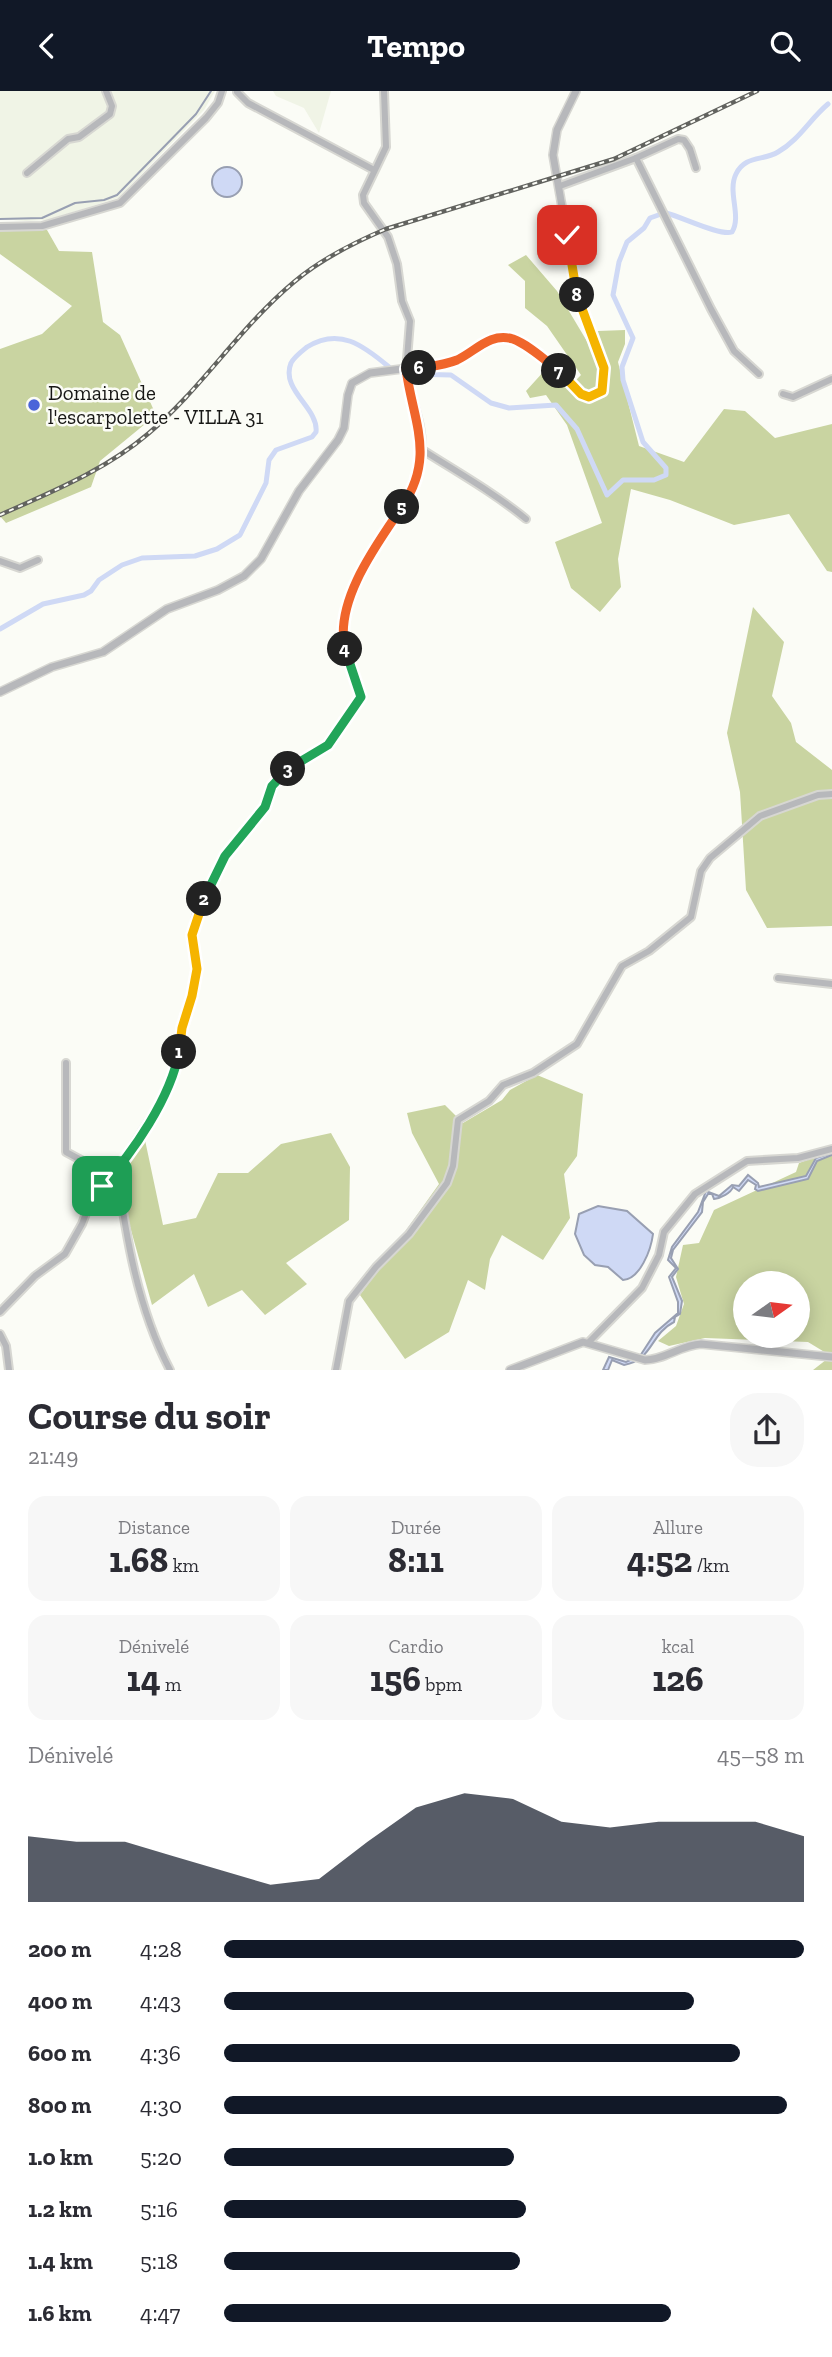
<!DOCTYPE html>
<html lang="fr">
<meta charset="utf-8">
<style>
:root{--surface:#fff;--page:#f7f7f7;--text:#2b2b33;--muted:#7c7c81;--accent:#111827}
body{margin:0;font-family:"Zilla Slab",serif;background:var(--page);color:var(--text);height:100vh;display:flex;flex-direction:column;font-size:26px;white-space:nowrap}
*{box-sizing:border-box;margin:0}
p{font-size:23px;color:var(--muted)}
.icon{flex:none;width:38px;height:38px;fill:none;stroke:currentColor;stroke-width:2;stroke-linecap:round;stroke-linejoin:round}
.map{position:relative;height:1279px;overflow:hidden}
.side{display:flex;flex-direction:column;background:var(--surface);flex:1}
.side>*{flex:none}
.needle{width:46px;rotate:76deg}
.fabs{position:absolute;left:733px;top:1180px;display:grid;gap:14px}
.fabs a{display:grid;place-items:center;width:77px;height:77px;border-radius:50%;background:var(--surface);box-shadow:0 4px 18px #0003;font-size:35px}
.pin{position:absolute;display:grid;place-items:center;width:60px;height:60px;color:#fff;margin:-30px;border-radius:14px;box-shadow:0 4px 10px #0006}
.km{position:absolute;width:35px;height:35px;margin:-18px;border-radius:50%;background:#222;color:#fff;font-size:19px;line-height:35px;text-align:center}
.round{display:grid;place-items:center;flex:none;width:74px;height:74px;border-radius:28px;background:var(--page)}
.headline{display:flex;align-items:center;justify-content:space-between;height:119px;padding:0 28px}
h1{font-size:38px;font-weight:700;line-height:52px}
.figures{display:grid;grid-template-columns:repeat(3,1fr);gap:10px;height:119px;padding:7px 28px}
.figures div{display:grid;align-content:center;border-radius:18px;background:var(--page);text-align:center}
.figures b{font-size:35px;font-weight:700}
.figures small{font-size:19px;font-weight:400}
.figures p{font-size:19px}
.chart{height:196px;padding:14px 28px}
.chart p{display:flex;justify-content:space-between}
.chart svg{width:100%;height:126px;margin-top:7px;fill:var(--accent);opacity:.7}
ul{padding:0 28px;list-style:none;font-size:23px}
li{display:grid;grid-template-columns:112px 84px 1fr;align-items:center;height:52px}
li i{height:18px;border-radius:9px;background:var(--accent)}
header{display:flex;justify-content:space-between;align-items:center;height:91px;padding:0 28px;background:var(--accent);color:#fff;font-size:32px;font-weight:700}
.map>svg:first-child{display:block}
.built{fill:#f0f4e6}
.green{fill:#c9d4a1;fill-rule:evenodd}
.water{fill:#cfd9f5;stroke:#989fb2;stroke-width:2}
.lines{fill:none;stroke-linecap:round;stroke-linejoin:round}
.stream{stroke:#989fb2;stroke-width:2}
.canal{stroke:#cfd9f5;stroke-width:5}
.minor-casing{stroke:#d7d7d2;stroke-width:10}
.tertiary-casing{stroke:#d7d7d2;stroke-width:10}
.minor{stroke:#b7b8bb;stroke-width:6}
.tertiary{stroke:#b7b8bb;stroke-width:7}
.rail-casing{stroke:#62635f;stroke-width:4.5}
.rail{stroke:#fbfcf6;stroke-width:2;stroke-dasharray:5;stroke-linecap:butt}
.split-1-casing{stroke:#fff;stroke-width:14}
.split-2-casing{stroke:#fff;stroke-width:14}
.split-3-casing{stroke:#fff;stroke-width:14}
.split-4-casing{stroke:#fff;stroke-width:14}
.split-5-casing{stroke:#fff;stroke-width:14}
.split-6-casing{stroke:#fff;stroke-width:14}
.split-7-casing{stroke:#fff;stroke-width:14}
.split-8-casing{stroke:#fff;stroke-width:14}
.split-9-casing{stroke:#fff;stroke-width:14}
.split-1{stroke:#22a559;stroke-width:9}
.split-2{stroke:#f5b400;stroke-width:9}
.split-3{stroke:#22a559;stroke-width:9}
.split-4{stroke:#22a559;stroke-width:9}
.split-5{stroke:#f0652b;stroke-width:9}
.split-6{stroke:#f0652b;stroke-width:9}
.split-7{stroke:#f0652b;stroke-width:9}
.split-8{stroke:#f5b400;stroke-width:9}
.split-9{stroke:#f5b400;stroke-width:9}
.poi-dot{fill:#4a65d9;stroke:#fbfcf6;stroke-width:2.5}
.labels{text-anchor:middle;stroke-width:5;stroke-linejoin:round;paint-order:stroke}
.poi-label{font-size:21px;fill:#171715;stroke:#fbfcf6;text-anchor:start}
</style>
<header><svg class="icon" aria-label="back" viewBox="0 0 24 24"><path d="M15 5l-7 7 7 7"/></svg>Tempo<svg class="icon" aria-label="search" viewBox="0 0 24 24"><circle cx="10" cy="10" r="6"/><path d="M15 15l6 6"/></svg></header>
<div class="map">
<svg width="832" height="1279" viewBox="0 0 832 1279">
<rect width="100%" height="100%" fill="#fbfcf6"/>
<g class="built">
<path d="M0,0H215L204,19L118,107L47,129L26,130L0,128Z"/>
<path d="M273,0H331L319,42L304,17L276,5Z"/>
</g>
<g class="green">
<path d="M0,139H47L59,160L92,161L103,231L120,244L156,324L100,370L91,396L6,432L0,425V258L42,243L72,215L0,163Z"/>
<path d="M526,164L557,200L588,252L598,240L625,239V253L618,271L639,355L684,371L724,318L745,320L775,347L832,333V481L827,480L789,423L734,434L670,409L631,398L618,468L621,496L600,521L571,497L555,451L602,432L567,334L546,304L530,307L526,300L545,279L576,289L581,284L547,235L525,217V190L508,174Z"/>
<path d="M753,516L784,551L772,605L791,632L796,651L832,679V835L767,837L746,799L740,701L727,642Z"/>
<path d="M537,984L583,1003L577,1065L564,1083L570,1127L543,1169L502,1144L490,1168L485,1199L468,1189L449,1241L405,1268L360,1204L439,1093L412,1042L407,1022L445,1014L463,1032L502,1009L510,999Z"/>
<path d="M331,1042L350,1076L349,1129L286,1172L307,1193L265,1224L242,1199L208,1216L194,1183L152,1214L129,1132L123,1082L145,1049L163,1134L196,1127L218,1082H248L281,1053Z"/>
<path d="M832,1060V1279H813L831,1265L808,1251L705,1247L669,1255L658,1250L676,1235L684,1213L676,1186L683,1154L699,1152L714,1119L796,1081L799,1072ZM746,1192H798V1244H746Z"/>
</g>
<g class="water">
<circle cx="227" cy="91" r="15"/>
<path d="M832,1062V1064L817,1070L808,1088L758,1100L755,1098L756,1094L748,1089L739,1100L733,1096C731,1102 721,1107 714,1108L712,1103H708L703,1111L702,1121L673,1159L671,1167L678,1178L672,1186L682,1210L680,1223L675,1226L674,1231C650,1243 654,1268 624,1274L612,1269L608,1279H603L609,1266L626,1271L640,1265L655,1242L678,1222V1211L669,1186L676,1177L668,1169L672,1156L698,1121L706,1100L719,1105L732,1094L739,1095L748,1084L758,1092L759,1096L806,1085L816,1067Z"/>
<path d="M598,1115L627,1120L653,1143C651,1159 640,1188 623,1189L608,1176L595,1174L584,1164L575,1143L579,1123Z"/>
</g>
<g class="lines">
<path class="stream" d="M0,128L42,127L75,112L104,109L117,104L196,23L211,0"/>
<g class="canal">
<path d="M666,122C682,126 720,145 732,141C742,125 727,101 736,83C745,64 763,70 778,61C799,49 810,28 828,13"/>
<path d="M409,283L451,284L491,312L509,317L556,314L577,338L607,404L623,389H654L666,384V377L643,351L623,289L622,276L633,247L613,204L619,171L627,151L644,137L650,127L664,122"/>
<path d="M0,538L43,513L84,504L91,500L99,489L122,474L142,467L195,465L217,458L240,444L266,392L269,369L276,359L312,346L316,341C319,317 280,299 291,272C294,266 302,260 307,256C339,236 363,254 389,276"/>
</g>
<g class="minor-casing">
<g id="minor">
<path d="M384,0L386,56L363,104L364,112L388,146L397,173L402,210L410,230L407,268L410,271L429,275"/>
<path d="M237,1L248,12L374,79"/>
<path d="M636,67L711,218L734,260L759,283"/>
<path d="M27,82L68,48L79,46L110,23L112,15L106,0"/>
<path d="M560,95L636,67L678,48L684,49L690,58L696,77"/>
<path d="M0,136L42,135L120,112L206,27L218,12L222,0"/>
<path d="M783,303L793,306L832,288"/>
<path d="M421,358C457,381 493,401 526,428"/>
<path d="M0,470L20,477L38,469"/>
<path d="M778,887L832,893"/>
<path d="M66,972V1061L111,1085"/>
<path d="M117,1079C126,1147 138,1218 170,1279"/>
<path d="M0,1221L35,1185L65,1163L82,1133L91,1109L117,1079L159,1014L174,983L184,930L192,905L197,869L192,844L196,825L225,765L265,716L272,694L278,687L290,676L328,654L361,606C358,583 343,565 344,540C348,469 412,429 421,361C425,334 409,305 406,278"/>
<path d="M0,1243L6,1255L9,1279"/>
<path d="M588,1252L642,1197L659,1164L664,1141L695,1103L747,1070L798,1067L832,1058"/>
<path d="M336,1279L349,1210L376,1176L409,1143L447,1092L453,1075L458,1029L489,1010L503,994L533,982L577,953L622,875L649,860L691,826L701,780L710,767L760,725L818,704L832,703"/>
</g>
</g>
<g class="tertiary-casing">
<g id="tertiary">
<path d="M0,601L52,576L103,561L167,518L218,499L244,485L261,468L299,400L338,349L344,337L348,304L352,292L370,282L449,272L499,246L512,248L525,254L565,284L581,303L589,306L602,300L604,277L579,213L553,64L557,39L576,0"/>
<path d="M510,1279L583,1251L645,1269C664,1269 681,1254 701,1253L832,1266"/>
</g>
</g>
<use href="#minor" class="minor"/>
<use href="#tertiary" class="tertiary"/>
<g class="rail-casing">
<path id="rail" d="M0,424C51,401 106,379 149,342C202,297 240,236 294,191C321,168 353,152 386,138L614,68L757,0"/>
</g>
<use href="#rail" class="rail"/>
</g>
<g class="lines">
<g class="split-1-casing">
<path id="split-1" d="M102,1095C133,1062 171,1006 179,961"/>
</g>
<g class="split-2-casing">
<path id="split-2" d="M179,961L182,937L192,905L197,878L192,844L204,808"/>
</g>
<g class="split-3-casing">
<path id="split-3" d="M204,808L225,765L265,716L272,695L288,678"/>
</g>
<g class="split-4-casing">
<path id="split-4" d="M288,678L328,654L361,606L345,558"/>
</g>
<g class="split-5-casing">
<path id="split-5" d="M345,558C334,510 377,453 402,416"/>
</g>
<g class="split-6-casing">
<path id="split-6" d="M402,416C436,365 413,331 406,278L419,277"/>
</g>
<g class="split-7-casing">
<path id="split-7" d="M419,277C432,275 445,274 457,269C476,260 490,241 513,248C529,254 545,269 559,280"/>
</g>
<g class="split-8-casing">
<path id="split-8" d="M559,280L581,303L589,306L602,300L604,277L577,204"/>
</g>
<g class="split-9-casing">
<path id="split-9" d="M567,144L577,204"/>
</g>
<use href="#split-1" class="split-1"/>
<use href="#split-2" class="split-2"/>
<use href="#split-3" class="split-3"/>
<use href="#split-4" class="split-4"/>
<use href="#split-5" class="split-5"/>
<use href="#split-6" class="split-6"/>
<use href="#split-7" class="split-7"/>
<use href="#split-8" class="split-8"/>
<use href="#split-9" class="split-9"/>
</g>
<circle class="poi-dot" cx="34" cy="314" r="7"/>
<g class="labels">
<g class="poi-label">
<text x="48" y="309">Domaine de<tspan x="48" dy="24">l'escarpolette - VILLA 31</tspan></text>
</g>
</g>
</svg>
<div class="fabs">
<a><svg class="needle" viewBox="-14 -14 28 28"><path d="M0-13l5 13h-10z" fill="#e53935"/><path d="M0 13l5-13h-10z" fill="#7c7c81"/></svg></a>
</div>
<div class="pin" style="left:102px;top:1095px;background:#1e9e55"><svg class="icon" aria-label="arrive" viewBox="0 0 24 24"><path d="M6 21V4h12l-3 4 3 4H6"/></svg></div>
<div class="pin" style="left:567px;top:144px;background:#d93025"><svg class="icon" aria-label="check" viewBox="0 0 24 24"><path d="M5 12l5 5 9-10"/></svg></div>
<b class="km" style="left:179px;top:961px">1</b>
<b class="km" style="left:204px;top:808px">2</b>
<b class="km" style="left:288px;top:678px">3</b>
<b class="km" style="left:345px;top:558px">4</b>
<b class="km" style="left:402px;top:416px">5</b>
<b class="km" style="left:419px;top:277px">6</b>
<b class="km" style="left:559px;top:280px">7</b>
<b class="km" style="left:577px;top:204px">8</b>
</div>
<section class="side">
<div class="headline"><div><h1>Course du soir</h1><p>21:49</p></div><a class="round"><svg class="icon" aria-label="share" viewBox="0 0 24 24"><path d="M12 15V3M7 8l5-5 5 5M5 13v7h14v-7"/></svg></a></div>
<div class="figures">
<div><p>Distance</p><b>1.68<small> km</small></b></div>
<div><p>Durée</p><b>8:11</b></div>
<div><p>Allure</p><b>4:52<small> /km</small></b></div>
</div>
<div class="figures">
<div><p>Dénivelé</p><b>14<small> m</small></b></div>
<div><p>Cardio</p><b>156<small> bpm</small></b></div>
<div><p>kcal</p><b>126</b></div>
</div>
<div class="chart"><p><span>Dénivelé</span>45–58 m</p>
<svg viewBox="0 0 160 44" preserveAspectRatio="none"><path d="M0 44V21L10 23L20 23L30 28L40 33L50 38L60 36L70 23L80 11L90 6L100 8L110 16L120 18L130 16L140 16L150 16L160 21V44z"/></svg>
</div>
<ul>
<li><b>200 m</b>4:28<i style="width:100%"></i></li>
<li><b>400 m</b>4:43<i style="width:81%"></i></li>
<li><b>600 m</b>4:36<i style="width:89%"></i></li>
<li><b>800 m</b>4:30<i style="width:97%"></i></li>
<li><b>1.0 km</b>5:20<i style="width:50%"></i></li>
<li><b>1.2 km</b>5:16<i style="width:52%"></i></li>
<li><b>1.4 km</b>5:18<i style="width:51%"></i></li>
<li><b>1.6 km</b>4:47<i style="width:77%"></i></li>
</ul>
</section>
